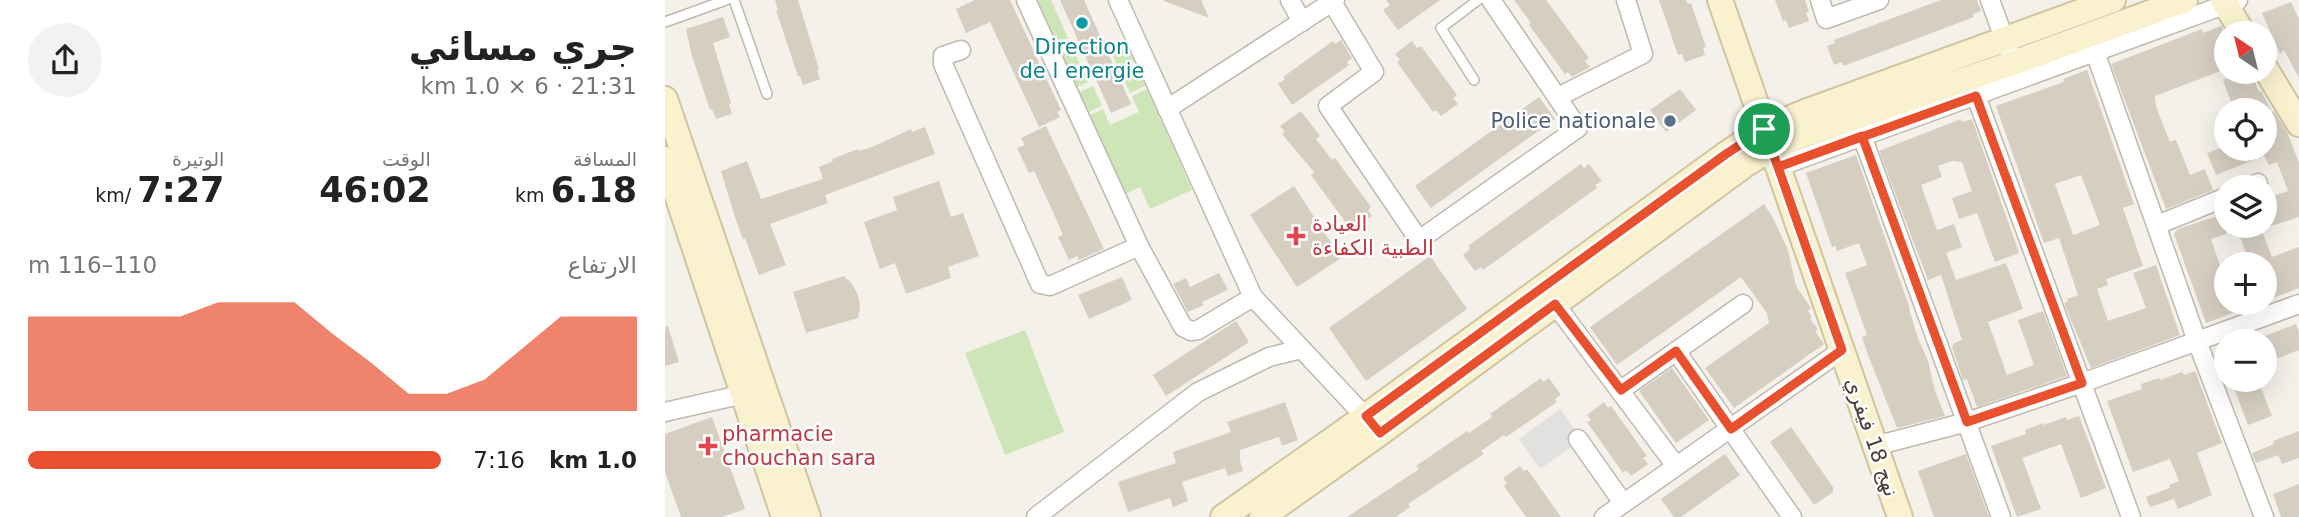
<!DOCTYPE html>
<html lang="ar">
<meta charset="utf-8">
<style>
:root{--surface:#fff;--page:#f2f2f2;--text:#222;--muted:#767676;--accent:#e9502d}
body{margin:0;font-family:"DejaVu Sans","Noto Sans Arabic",sans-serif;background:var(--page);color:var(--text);direction:rtl;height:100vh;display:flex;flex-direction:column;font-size:26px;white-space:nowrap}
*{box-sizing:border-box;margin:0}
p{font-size:23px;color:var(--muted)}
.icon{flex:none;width:38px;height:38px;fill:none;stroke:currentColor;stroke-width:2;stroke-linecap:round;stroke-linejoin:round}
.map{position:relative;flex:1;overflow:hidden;direction:ltr}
.panel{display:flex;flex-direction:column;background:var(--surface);width:665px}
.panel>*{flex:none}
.needle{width:46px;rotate:325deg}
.tools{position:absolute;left:1549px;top:21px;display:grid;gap:14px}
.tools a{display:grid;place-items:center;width:63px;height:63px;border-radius:50%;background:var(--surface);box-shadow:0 7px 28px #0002;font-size:35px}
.pin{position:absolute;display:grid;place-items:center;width:60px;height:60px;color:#fff;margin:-30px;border:4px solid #fff;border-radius:50%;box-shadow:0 2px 7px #0007}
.round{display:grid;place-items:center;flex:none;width:74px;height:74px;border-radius:37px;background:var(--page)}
.summary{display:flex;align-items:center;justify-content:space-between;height:119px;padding:0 28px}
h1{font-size:38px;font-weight:700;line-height:52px}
.metrics{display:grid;grid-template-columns:repeat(3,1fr);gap:10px;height:119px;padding:7px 28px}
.metrics div{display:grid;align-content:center}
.metrics b{font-size:35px;font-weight:700}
.metrics small{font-size:19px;font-weight:400}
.metrics p{font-size:19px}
.chart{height:196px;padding:14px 28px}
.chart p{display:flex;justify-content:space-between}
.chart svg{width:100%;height:126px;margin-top:7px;fill:var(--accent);opacity:.7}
ul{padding:0 28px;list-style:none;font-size:23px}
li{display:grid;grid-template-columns:112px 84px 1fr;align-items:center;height:52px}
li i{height:18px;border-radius:9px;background:var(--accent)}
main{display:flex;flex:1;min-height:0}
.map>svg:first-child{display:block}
.green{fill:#cee5b7}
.parking{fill:#e3e1df}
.building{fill:#d5cec1;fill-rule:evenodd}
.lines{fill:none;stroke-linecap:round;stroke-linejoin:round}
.lane-casing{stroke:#bfb9ae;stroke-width:12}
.street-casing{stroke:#bfb9ae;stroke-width:21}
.secondary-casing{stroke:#d0c59e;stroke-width:28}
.lane{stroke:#fff;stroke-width:9}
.street{stroke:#fff;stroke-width:18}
.secondary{stroke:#faf1ce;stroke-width:24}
.route-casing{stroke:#fff;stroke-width:14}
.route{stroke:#e9502d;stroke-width:9}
.culture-dot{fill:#0f9aa8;stroke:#fff;stroke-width:2.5}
.service-dot{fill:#5c6f8a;stroke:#fff;stroke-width:2.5}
.health-dot{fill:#e0444e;stroke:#fff;stroke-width:2.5}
.labels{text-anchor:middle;stroke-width:5;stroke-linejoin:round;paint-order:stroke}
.culture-label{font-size:21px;fill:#0d838f;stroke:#fff}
.service-label{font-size:21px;fill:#4e5e75;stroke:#fff;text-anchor:end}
.health-label{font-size:21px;fill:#be3a42;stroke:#fff;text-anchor:start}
.street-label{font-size:21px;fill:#484239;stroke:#fff}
</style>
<main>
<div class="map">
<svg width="1634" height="517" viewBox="0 0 1634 517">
<rect width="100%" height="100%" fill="#f4f1eb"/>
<g class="green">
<path d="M368,0H386L403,38L388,44Z"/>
<path d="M461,44L469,62L454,69L446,51Z"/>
<path d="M408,49L423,82L408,89L393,56Z"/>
<path d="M471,65L480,86L465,93L456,72Z"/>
<path d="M428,86L437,106L421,113L412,93Z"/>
<path d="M482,89L527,190L485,209L475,187L458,195L423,116L438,109L445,125L474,112L467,96Z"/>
<path d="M360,330L399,432L340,455L300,353Z"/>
</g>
<path class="parking" d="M895,409L917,439L875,469L854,439Z"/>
<g class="building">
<path d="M110,0H133L154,69L152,70L155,79L138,85L135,76H133L111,10H113Z"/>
<path d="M310,0H345L396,110L392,112L395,117L374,127L325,22L301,33L291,9Z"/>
<path d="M395,0H419L466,104L446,113Z"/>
<path d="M499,0H536L544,18L499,1Z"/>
<path d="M721,0H775L733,30L718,10L725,5Z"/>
<path d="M849,0H881L924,58L920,61L925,67L907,77L903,72L900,74L864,25L866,23Z"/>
<path d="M994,0H1021L1023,4L1026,3L1041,47L1038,48L1040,55L1020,62L1017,54L1013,55Z"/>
<path d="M1110,0H1140L1144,12L1141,13L1144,21L1124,28L1121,20L1118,21Z"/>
<path d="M1276,0H1312L1316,11L1308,14L1309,17L1192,61L1178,66L1177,62L1169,65L1162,46L1170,43L1169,40Z"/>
<path d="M1626,2L1634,19V78L1619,50L1615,54L1597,13Z"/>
<path d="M58,17L65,37L48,43L66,103L64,104L67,114L51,119L47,109L45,110L27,56L21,29Z"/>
<path d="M1556,26L1561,34V69L1490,96L1491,107L1505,142L1511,140L1525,175L1540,169L1548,190L1501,209L1446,64L1537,29L1538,33Z"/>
<path d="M676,40L687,58L682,62L684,65L627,105L613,84L620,79L618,77L668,41L670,44Z"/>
<path d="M747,41L752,48L756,46L792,95L788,98L793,104L776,116L771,110L768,112L732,62L735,60L730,54Z"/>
<path d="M1422,70L1469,204L1458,208L1478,266L1441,279L1443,285L1432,289L1443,321L1481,308L1468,273L1491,265L1515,335L1426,368L1399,303L1403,302L1402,299L1413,295L1394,238L1379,243L1331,106L1399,82L1398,79ZM1416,175L1435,225L1408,235L1390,184Z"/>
<path d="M1579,72H1586L1594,92L1596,91L1606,110H1569L1558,80Z"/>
<path d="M1015,89L1031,110L1001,132L985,110Z"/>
<path d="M874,97L890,119L766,208L750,186Z"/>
<path d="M636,111L655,136L651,139L667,160L670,158L706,207L703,210L707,216L690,228L685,222L682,224L646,175L649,172L617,134L620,132L615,126Z"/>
<path d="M1609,111L1622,132L1634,163V217L1600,228V199L1623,191L1612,162L1604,165L1599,156L1551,175L1542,153L1561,146V149H1600V115Z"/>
<path d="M1296,119L1297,122L1307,119L1354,253L1330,262L1312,213L1294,219L1287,198L1307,191L1297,162L1287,161L1273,166L1277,177L1256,185L1272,230L1289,224L1297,247L1281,253L1291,280L1341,263L1358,309L1323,322L1342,375L1369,365L1353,320L1378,311L1402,376L1312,407L1302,379L1298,380L1287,347L1289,343L1297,340L1276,275L1263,280L1214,151Z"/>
<path d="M381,126L439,249L414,260L412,256L404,260L393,237L398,235L389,214L369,171L364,173L352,148L360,145L356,138Z"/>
<path d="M260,127L270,154L160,195L163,203L105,224L121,265L94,275L80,238L78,239L70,217L56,171L82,161L96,199L158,179L154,167L168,161L167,159L193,149L194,151L207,147L246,129L247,132Z"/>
<path d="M1191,155L1245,309H1244L1253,338L1263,361L1270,391L1280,416L1232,428L1203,355L1197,337L1202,335L1180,273L1202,265L1194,243L1172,251L1171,246L1167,247L1141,173Z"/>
<path d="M916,164L919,168L924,164L937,181L930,185L932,188L818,270L816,267L810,271L798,255L805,249L803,246Z"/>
<path d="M274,181L286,217L298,213L314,256L283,267L286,278L241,294L230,263L215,269L199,222L232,210L228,197Z"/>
<path d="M629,186L676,258L632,287L585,215Z"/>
<path d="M1099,204L1108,218L1123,250L1131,286L1146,308L1143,311L1147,317L1145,319L1153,329L1150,331L1159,344L1069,408L1040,368L1104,323L1102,313L1076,277L952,365L925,327Z"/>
<path d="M1561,213V234L1546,239L1557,271L1561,270V303L1591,304L1541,323L1509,234L1513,229Z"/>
<path d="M1571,226H1595L1607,257L1634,247V288L1600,301V264H1585Z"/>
<path d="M765,256L802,309L701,381L664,328Z"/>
<path d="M554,273L563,290L537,302L539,305L523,312L508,284L521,278L525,287Z"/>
<path d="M179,276L187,284L193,295L195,307L193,318L141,333L128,292Z"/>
<path d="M457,277L467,300L424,319L413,295Z"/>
<path d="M571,321L584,342L501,396L488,375Z"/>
<path d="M1631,324L1634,332V350L1600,363V336Z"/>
<path d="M3,326L14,362L0,366V327Z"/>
<path d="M1007,368L1044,420L1011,443L974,391Z"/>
<path d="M1530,371L1557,443L1532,453L1547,495L1513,509L1509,499L1485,507L1481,497L1505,488L1504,485L1514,481L1505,459L1468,472L1442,401L1477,389L1476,384L1494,378L1495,380L1517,372L1519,375Z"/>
<path d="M876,378L878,382L884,378L896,395L890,399L892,402L841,437L839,435L816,451L819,454L743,504L745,507L731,517H682L754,469L751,466L802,431L804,433L827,417L825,414Z"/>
<path d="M1566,380H1593L1607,416L1583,425Z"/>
<path d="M620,402L633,440L617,446L614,437L575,450V461L578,471L563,476L560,468L517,482L523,501L508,507L505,498L463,512L453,482L511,463L508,452L566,432L562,422Z"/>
<path d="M939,402L943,408L946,406L982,456L978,458L983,464L966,476L961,470L958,473L922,422L926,420L922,415Z"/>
<path d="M1414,416L1441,488L1416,498L1396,444L1357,458L1376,509L1352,517L1326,446L1361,434L1360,430L1378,423L1379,425L1401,417L1402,420Z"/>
<path d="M47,417L80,509L57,517H16L0,472V434Z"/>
<path d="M1126,427L1168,487V492L1149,505L1105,442Z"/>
<path d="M1634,431V458L1617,464L1613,455L1591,463L1587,453L1609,444L1608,441Z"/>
<path d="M1060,454L1075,475L1016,517H1009L996,499Z"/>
<path d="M1301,454L1324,517H1269L1253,471Z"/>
<path d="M855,466L859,471L862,469L896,517H861L839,486L842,483L838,478Z"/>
<path d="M1634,484V517H1616L1608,494Z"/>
</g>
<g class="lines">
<g class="lane-casing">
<g id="lane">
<path d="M69,0L102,94"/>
<path d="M0,22L61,0"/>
<path d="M809,80L776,28L813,0"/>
</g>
</g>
<g class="street-casing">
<g id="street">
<path d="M361,0L474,246L518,327L526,331L533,330L588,297"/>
<path d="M453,0L588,297L707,424"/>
<path d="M625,0L637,22"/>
<path d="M1155,0L1161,19L1214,0"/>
<path d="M1325,0L1343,49"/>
<path d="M667,2L709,72L663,106L754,240L913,128L826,0"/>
<path d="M296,50L278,56V64L375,284L385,286L474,246"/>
<path d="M1430,52L1532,341L1599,517"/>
<path d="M1311,96L1466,517"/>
<path d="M893,97L978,54L961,0"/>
<path d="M502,109L670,0"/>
<path d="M1197,136L1336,517"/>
<path d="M1113,167L1573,0"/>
<path d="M1584,187L1593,183"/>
<path d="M1492,225L1561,197"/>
<path d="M890,304L1011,466"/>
<path d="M1011,351L1127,517"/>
<path d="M956,390L1078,304"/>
<path d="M0,412L79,394"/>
<path d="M913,439L958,503"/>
<path d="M1210,446L1302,422L1417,383L1634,304"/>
<path d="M371,517L533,392L604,357L636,349"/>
<path d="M939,517L1177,350"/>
</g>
</g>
<g class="secondary-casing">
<g id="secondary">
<path d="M1055,0L1235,517"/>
<path d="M1558,0L1578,33"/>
<path d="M1600,68L1634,124"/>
<path d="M0,99L143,517"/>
<path d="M0,159L119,517"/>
<path d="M558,517L701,416L1061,154L1099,129L1140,112L1448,0"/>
<path d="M597,517L715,433L1081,164L1106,149L1130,138L1348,63L1520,0"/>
</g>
</g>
<use href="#lane" class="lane"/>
<use href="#street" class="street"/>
<use href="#secondary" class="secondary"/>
</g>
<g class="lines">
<g class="route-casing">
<path id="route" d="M1099,129L1061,154L701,416L715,433L890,304L956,390L1011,351L1066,429L1177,350L1113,167L1311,96L1417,383L1302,422L1197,136L1113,167L1099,129"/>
</g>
<use href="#route" class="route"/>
</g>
<circle class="culture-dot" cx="417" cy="23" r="7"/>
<circle class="service-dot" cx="1005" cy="121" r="7"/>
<g class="health-dot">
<path d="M627.5 225.5h7v7h7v7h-7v7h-7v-7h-7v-7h7z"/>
<path d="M39.5 435.5h7v7h7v7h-7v7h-7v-7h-7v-7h7z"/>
</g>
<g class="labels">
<g class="culture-label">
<text x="417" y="54">Direction<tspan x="417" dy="24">de l energie</tspan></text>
</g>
<g class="service-label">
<text x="991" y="128">Police nationale</text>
</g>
<g class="health-label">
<text x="647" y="231">العيادة<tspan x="647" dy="24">الطبية الكفاءة</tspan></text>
<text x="57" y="441">pharmacie<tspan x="57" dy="24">chouchan sara</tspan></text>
</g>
<g class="street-label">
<text transform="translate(1207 437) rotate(71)" y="7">نهج 18 فيفري</text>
</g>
</g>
</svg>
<div class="tools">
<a><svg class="needle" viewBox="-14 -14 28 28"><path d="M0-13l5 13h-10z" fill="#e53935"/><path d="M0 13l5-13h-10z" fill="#767676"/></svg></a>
<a><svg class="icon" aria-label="locate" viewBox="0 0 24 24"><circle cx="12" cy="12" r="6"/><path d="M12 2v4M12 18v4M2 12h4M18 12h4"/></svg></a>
<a><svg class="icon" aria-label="layers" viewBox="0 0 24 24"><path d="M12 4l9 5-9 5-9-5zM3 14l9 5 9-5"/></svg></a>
<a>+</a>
<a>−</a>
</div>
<div class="pin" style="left:1099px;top:129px;background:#1e9e55"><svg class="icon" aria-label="arrive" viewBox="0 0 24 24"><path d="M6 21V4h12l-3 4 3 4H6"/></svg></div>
</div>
<section class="panel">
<div class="summary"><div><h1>جري مسائي</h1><p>21:31 · 6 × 1.0 km</p></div><a class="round"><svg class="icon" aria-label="share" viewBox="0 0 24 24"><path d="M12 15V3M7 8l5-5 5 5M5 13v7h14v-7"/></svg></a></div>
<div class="metrics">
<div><p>المسافة</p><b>6.18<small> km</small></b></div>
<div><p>الوقت</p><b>46:02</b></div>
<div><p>الوتيرة</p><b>7:27<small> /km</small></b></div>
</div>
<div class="chart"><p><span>الارتفاع</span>110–116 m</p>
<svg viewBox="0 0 160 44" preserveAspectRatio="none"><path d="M0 44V11L10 11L20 11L30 11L40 11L50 6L60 6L70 6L80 17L90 27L100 38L110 38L120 33L130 22L140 11L150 11L160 11V44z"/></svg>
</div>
<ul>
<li><b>1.0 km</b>7:16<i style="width:100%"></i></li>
</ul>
</section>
</main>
